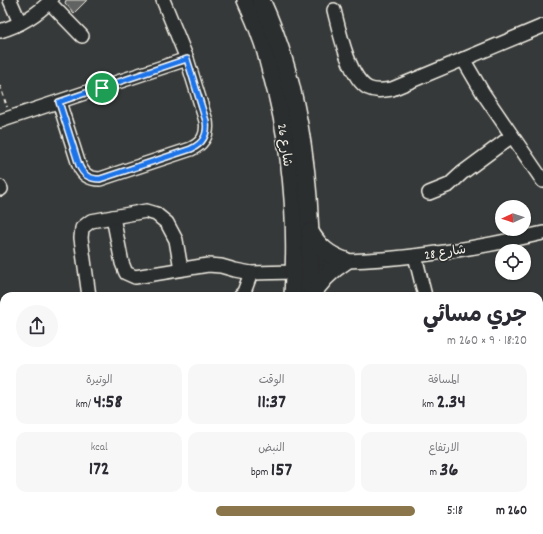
<!DOCTYPE html>
<html lang="ar">
<meta charset="utf-8">
<style>
:root{--surface:#fff;--page:#f7f7f7;--text:#2b2b33;--muted:#7c7c81;--accent:#8a764a}
body{margin:0;font-family:Dekko,"Playpen Sans Arabic",sans-serif;background:var(--page);color:var(--text);direction:rtl;height:100vh;display:flex;flex-direction:column;font-size:15px;white-space:nowrap}
*{box-sizing:border-box;margin:0}
p{font-size:13px;color:var(--muted)}
.icon{flex:none;width:22px;height:22px;fill:none;stroke:currentColor;stroke-width:2;stroke-linecap:round;stroke-linejoin:round}
.map{position:relative;flex:1;overflow:hidden;direction:ltr}
.details{position:absolute;left:0px;top:292px;width:543px;height:242px;display:flex;flex-direction:column;background:var(--surface);border-radius:12px 12px 0 0;box-shadow:0 1px 3px #0004;direction:rtl}
.details>*{flex:none}
.needle{width:26px;rotate:267deg}
.controls{position:absolute;left:495px;top:200px;display:grid;gap:8px}
.controls a{display:grid;place-items:center;width:36px;height:36px;border-radius:50%;background:var(--surface);box-shadow:0 1px 3px #0004;font-size:20px}
.pin{position:absolute;display:grid;place-items:center;width:34px;height:34px;color:#fff;margin:-17px;border:2px solid #fff;border-radius:50%;box-shadow:0 1px 4px #0007}
.round{display:grid;place-items:center;flex:none;width:42px;height:42px;border-radius:21px;background:var(--page)}
.head{display:flex;align-items:center;justify-content:space-between;height:68px;padding:0 16px}
h1{font-size:22px;font-weight:700;line-height:30px}
.figures{display:grid;grid-template-columns:repeat(3,1fr);gap:6px;height:68px;padding:4px 16px}
.figures div{display:grid;align-content:center;border-radius:10px;background:var(--page);text-align:center}
.figures b{font-size:20px;font-weight:700}
.figures small{font-size:11px;font-weight:400}
.figures p{font-size:11px}
ul{padding:0 16px;list-style:none;font-size:13px}
li{display:grid;grid-template-columns:64px 48px 1fr;align-items:center;height:30px}
li i{height:10px;border-radius:5px;background:var(--accent)}
.map>svg:first-child{display:block}
.building{fill:#616362;stroke:#f4f1e8}
.lines{fill:none;stroke-linecap:round;stroke-linejoin:round}
.minor-casing{stroke:#f4f1e8;stroke-width:16}
.major-casing{stroke:#f4f1e8;stroke-width:20}
.path{stroke:#f4f1e8;stroke-width:2;stroke-dasharray:4 3;stroke-linecap:butt}
.minor{stroke:#2a2d2e;stroke-width:13}
.major{stroke:#2a2d2e;stroke-width:17}
.route-casing{stroke:#fff;stroke-width:8}
.route{stroke:#1a73e8;stroke-width:5}
.labels{text-anchor:middle;stroke-width:3;stroke-linejoin:round;paint-order:stroke}
.street-label{font-size:13px;fill:#f4f1e8;stroke:#2a2d2e}
</style>
<div class="map">
<svg width="543" height="534" viewBox="0 0 543 534">
<rect width="100%" height="100%" fill="#363939"/>
<filter id="ink" filterUnits="userSpaceOnUse"><feTurbulence type="fractalNoise" baseFrequency=".025" numOctaves="2"/><feDisplacementMap in="SourceGraphic" scale="8" xChannelSelector="R" yChannelSelector="G"/><feConvolveMatrix kernelMatrix="1 2 1 2 8 2 1 2 1" color-interpolation-filters="sRGB"/></filter>
<g filter="url(#ink)">
<path class="building" d="M66,0H87L74,13L65,3Z"/>
<g class="lines">
<g class="minor-casing">
<g id="minor">
<path d="M10,0L20,23"/>
<path d="M49,2L82,36"/>
<path d="M334,10C339,30 349,78 368,88C376,92 384,90 392,89L543,26"/>
<path d="M0,31C20,25 37,15 51,0"/>
<path d="M463,59L483,93L543,181"/>
<path d="M59,102L79,165C83,175 89,179 100,179L191,149C204,143 208,134 206,121L187,59L163,0"/>
<path d="M0,121L187,59"/>
<path d="M0,187L1,189"/>
<path d="M429,193L449,185L462,173L512,136"/>
<path d="M113,217L122,263L126,273L135,277L208,265L221,266L235,270L251,273L294,272L331,266L340,263"/>
<path d="M415,256L425,296"/>
<path d="M301,257C316,258 333,261 347,261C413,259 479,248 543,233"/>
<path d="M89,296L81,238L82,228L91,221L146,211L156,214L167,223L176,240L181,269"/>
<path d="M240,296L244,292L251,273"/>
<path d="M0,371L4,370"/>
<path d="M0,403L4,418"/>
<path d="M325,530L340,534"/>
<path d="M520,530L521,534"/>
<path d="M169,534L170,530"/>
<path d="M307,534L308,530"/>
<path d="M426,534L442,530"/>
</g>
</g>
<g class="major-casing">
<g id="major">
<path d="M246,0C251,12 257,24 261,37C266,49 268,62 272,75C292,147 298,221 293,296"/>
<path d="M261,0C302,88 314,200 309,296"/>
<path d="M310,232C319,247 328,255 345,261"/>
<path d="M311,296C320,281 331,270 345,261"/>
<path d="M214,534L216,530"/>
<path d="M232,534L234,530"/>
</g>
</g>
<path class="path" d="M0,86L7,107"/>
<use href="#minor" class="minor"/>
<use href="#major" class="major"/>
</g>
</g>
<g class="lines" filter="url(#ink)">
<g class="route-casing">
<path id="route" d="M187,59L206,121C208,134 204,143 191,149L100,179C89,179 83,175 79,165L59,102Z"/>
</g>
<use href="#route" class="route"/>
</g>
<g class="labels">
<g class="street-label">
<text transform="translate(286 145) rotate(82)" y="5">شارع 26</text>
<text transform="translate(445 251) rotate(-9)" y="5">شارع 28</text>
</g>
</g>
</svg>
<div class="controls">
<a><svg class="needle" viewBox="-14 -14 28 28"><path d="M0-13l5 13h-10z" fill="#e53935"/><path d="M0 13l5-13h-10z" fill="#7c7c81"/></svg></a>
<a><svg class="icon" aria-label="locate" viewBox="0 0 24 24"><circle cx="12" cy="12" r="6"/><path d="M12 2v4M12 18v4M2 12h4M18 12h4"/></svg></a>
</div>
<div class="pin" style="left:102px;top:88px;background:#1e9e55"><svg class="icon" aria-label="arrive" viewBox="0 0 24 24"><path d="M6 21V4h12l-3 4 3 4H6"/></svg></div>
<section class="details">
<div class="head"><div><h1>جري مسائي</h1><p>18:20 · 9 × 260 m</p></div><a class="round"><svg class="icon" aria-label="share" viewBox="0 0 24 24"><path d="M12 15V3M7 8l5-5 5 5M5 13v7h14v-7"/></svg></a></div>
<div class="figures">
<div><p>المسافة</p><b>2.34<small> km</small></b></div>
<div><p>الوقت</p><b>11:37</b></div>
<div><p>الوتيرة</p><b>4:58<small> /km</small></b></div>
</div>
<div class="figures">
<div><p>الارتفاع</p><b>36<small> m</small></b></div>
<div><p>النبض</p><b>157<small> bpm</small></b></div>
<div><p>kcal</p><b>172</b></div>
</div>
<ul>
<li><b>260 m</b>5:18<i style="width:50%"></i></li>
</ul>
</section>
</div>
